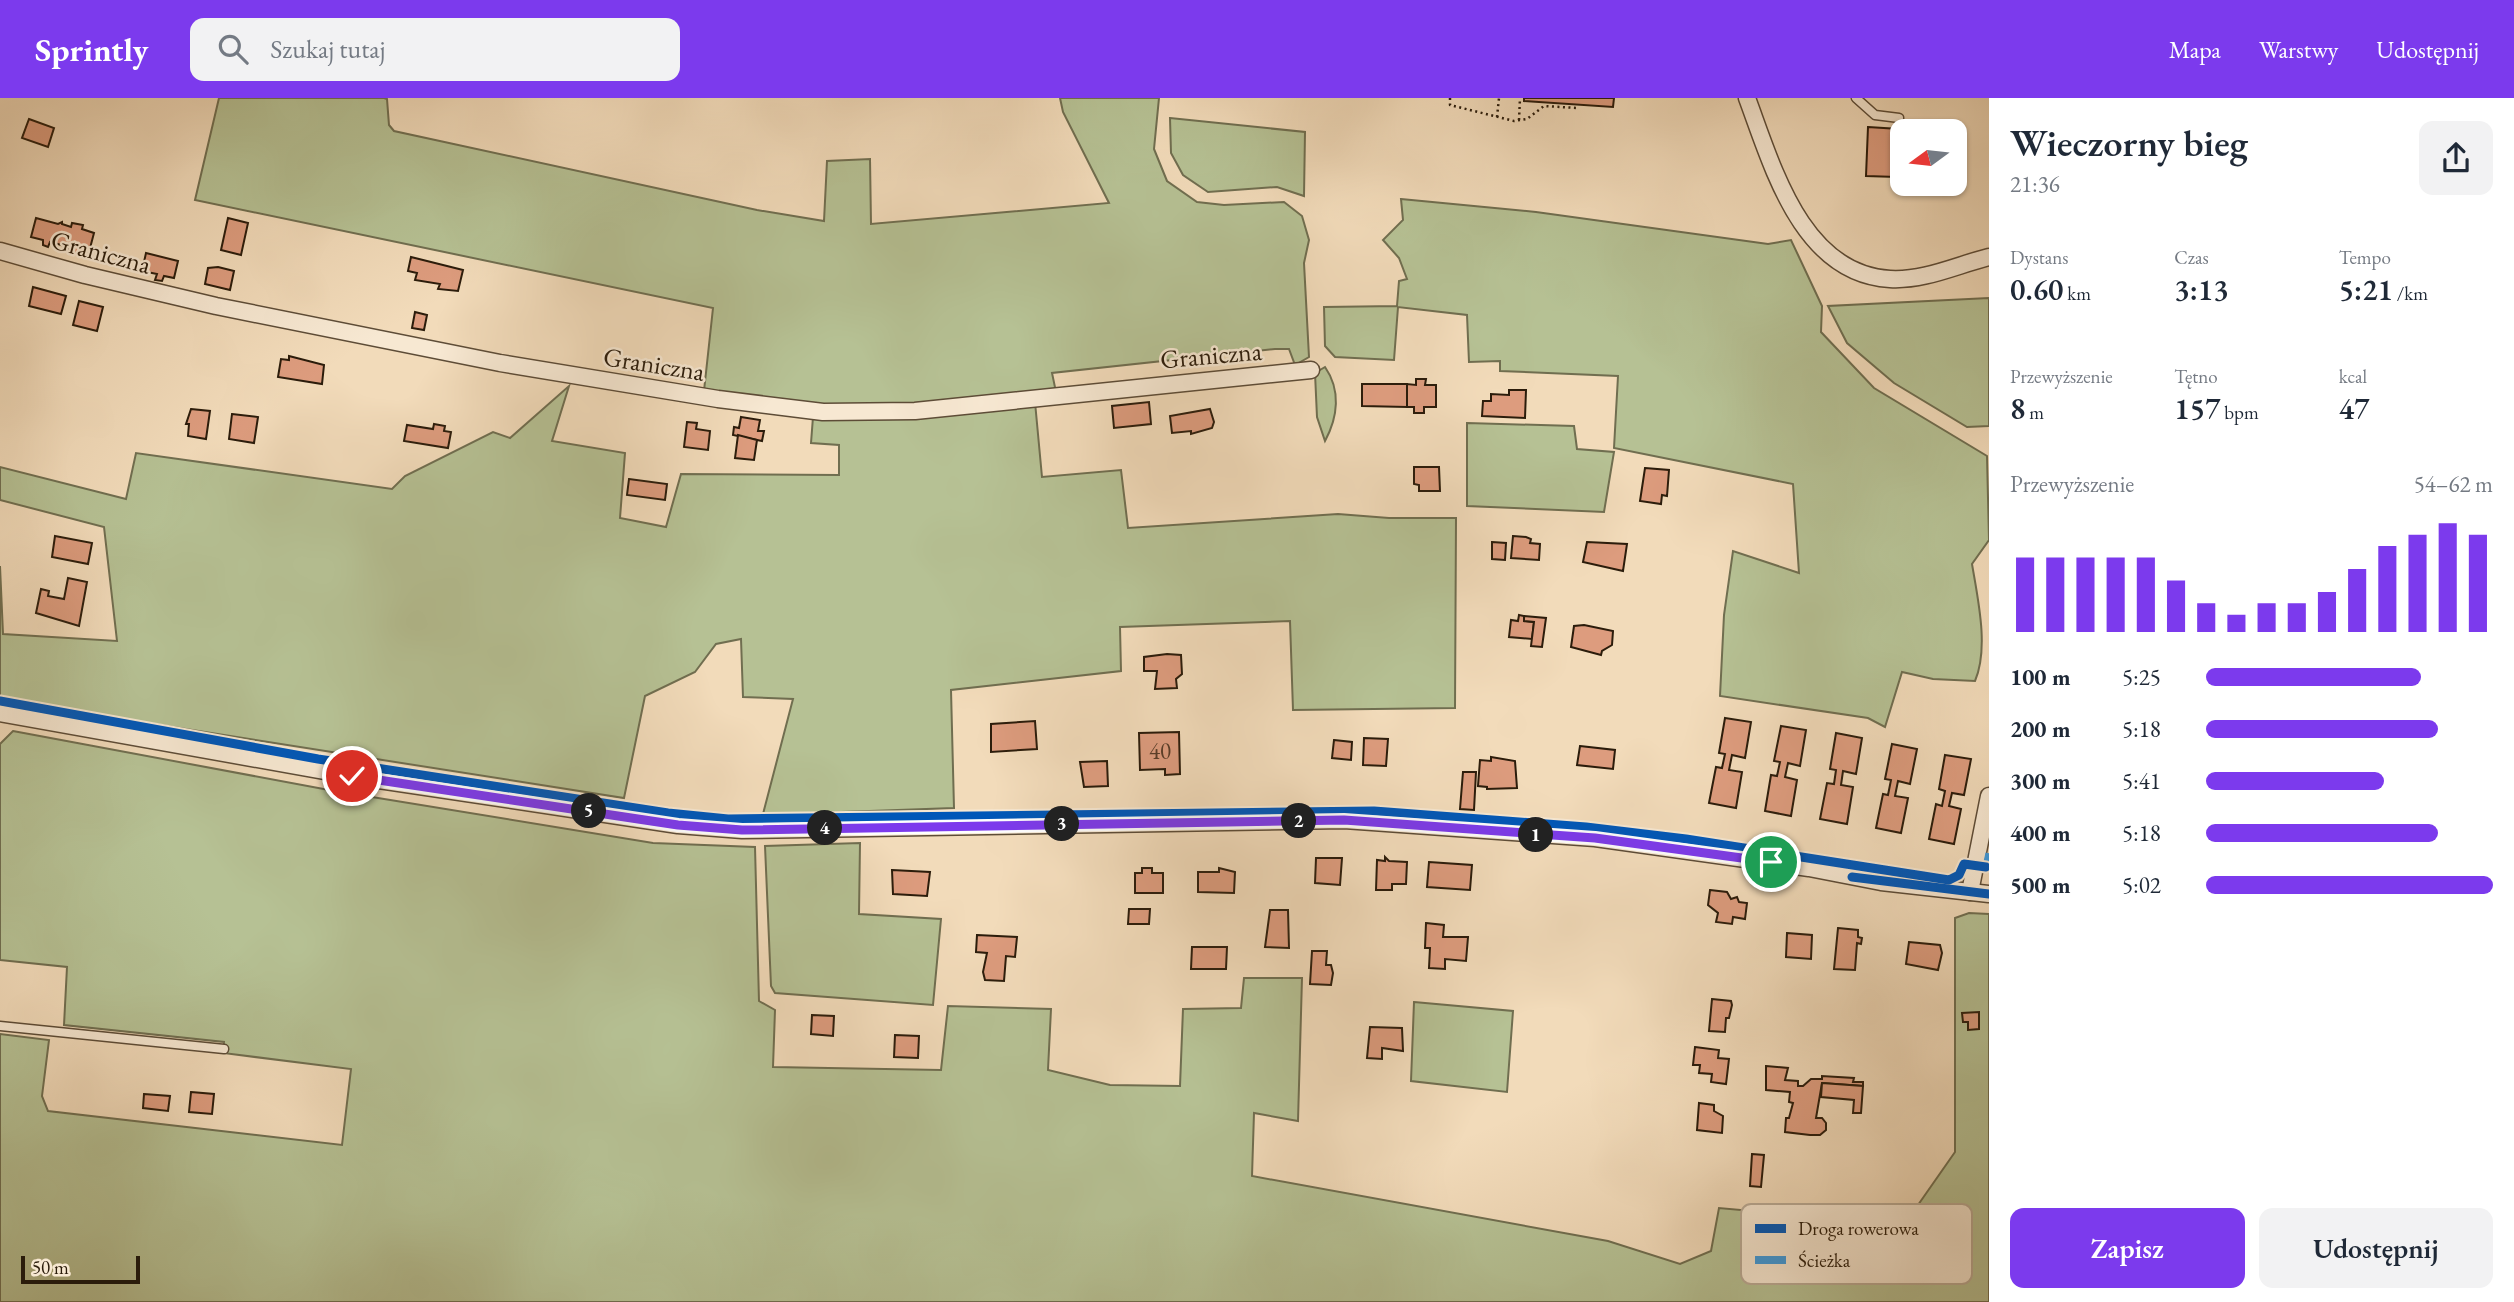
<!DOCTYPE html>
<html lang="pl">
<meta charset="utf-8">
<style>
:root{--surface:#fff;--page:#f2f2f3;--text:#1f2937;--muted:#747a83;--accent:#7c3aed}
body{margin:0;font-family:"EB Garamond",serif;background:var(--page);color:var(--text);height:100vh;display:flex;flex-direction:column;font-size:26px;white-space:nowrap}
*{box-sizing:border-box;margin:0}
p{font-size:23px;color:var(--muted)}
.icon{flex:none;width:38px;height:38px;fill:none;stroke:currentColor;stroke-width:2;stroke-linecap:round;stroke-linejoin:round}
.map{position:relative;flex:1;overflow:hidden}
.sheet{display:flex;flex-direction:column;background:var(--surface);width:525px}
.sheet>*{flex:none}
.needle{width:46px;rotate:255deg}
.tools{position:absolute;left:1890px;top:21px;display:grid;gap:14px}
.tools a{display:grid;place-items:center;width:77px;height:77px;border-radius:14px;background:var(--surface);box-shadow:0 2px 5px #0004;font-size:35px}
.scale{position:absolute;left:21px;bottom:18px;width:119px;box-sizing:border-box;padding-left:7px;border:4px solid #2b1c0b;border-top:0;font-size:19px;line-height:24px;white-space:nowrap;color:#2b1c0b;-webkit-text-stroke:5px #f7e8d2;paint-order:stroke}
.pin{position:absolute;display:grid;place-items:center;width:60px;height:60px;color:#fff;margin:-30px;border:4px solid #fff;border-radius:50%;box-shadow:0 2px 7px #0007}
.km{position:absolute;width:35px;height:35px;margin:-18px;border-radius:50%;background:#222;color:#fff;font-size:19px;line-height:35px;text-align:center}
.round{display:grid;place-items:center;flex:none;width:74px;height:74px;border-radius:14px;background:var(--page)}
.summary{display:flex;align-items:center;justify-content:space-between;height:119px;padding:0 21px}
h1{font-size:38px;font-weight:600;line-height:52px}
.figures{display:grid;grid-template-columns:repeat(3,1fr);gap:10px;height:119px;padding:7px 21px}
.figures div{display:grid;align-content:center}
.figures b{font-size:30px;font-weight:600}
.figures small{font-size:19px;font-weight:400}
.figures p{font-size:19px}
.chart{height:196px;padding:14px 21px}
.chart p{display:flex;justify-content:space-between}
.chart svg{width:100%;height:126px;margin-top:7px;stroke:var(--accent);stroke-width:6}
.action{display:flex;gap:14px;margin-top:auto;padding:14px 21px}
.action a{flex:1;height:80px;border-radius:14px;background:var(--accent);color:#fff;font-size:28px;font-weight:600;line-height:80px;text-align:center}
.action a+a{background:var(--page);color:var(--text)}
ul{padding:0 21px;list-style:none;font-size:23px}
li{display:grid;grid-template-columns:112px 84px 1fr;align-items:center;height:52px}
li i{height:18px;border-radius:9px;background:var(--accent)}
header{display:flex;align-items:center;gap:42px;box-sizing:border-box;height:98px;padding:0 35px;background:var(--accent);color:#fff}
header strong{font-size:33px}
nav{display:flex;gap:38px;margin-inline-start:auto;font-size:24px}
.search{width:490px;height:63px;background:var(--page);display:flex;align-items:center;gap:18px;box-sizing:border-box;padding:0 24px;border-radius:14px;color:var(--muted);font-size:26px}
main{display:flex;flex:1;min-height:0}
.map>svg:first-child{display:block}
.green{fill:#b6c194;stroke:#706e50;stroke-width:2}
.building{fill:#dd9c7e;stroke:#2b1c0b;stroke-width:2}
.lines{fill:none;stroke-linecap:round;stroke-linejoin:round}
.service-casing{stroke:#5d4c37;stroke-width:11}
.minor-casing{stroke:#5d4c37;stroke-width:19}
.path{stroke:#2b1c0b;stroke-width:2.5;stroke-dasharray:2 3.5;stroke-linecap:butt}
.service{stroke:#f7e8d2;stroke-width:8}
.minor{stroke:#f7e8d2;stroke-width:16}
.quiet{stroke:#3d9bde;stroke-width:7;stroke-dasharray:14 7;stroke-linecap:butt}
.cycleway-casing{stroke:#f7e8d2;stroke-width:13}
.cycleway{stroke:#0057b8;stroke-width:9}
.route-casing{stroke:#fff;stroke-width:14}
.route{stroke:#7c3aed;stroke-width:9}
.labels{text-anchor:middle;stroke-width:5;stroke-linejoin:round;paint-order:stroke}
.number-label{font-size:23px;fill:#583c28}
.street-label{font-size:26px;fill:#2b1c0b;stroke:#f7e8d2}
.key{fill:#f7e8d2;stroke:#baab96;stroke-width:2}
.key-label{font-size:19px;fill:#2b1c0b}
</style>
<header>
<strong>Sprintly</strong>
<div class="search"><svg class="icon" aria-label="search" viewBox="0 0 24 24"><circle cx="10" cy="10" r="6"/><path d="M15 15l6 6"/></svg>Szukaj tutaj</div>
<nav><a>Mapa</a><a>Warstwy</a><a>Udostępnij</a></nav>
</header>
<main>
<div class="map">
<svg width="1989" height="1204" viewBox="0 0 1989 1204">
<rect width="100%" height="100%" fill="#f2dbba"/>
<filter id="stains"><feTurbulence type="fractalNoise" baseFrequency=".00286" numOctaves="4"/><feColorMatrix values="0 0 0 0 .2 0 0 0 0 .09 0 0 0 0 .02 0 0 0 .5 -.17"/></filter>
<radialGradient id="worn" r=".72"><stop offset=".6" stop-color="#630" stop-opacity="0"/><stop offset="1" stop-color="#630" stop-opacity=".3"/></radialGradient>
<g class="green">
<path d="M219,0H384L387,1L389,27L394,33L757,112L824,123L827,63L870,61L871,126L1109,105L1063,14L1060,0H1159L1154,51L1167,83L1197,104L1224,107L1284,104L1302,118L1309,142L1304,165L1309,259L1295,267L1289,251H1275L1052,275L1056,294L889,307H813L704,293L713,210L195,102Z"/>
<path d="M1170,20L1305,34L1304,98L1277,89L1208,94L1183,77L1171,55Z"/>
<path d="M1401,101L1536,114L1768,146L1791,142L1822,208L1821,234L1874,290L1987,358L1989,442L1972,466C1978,502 1989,550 1975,583L1933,581L1902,574L1885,629L1868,620L1720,598L1724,517L1733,453L1799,475L1793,386L1614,350L1618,278L1500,273V263L1469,264L1467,217L1398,209L1394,262L1335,259L1325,248L1324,209L1397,208L1399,183L1407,181L1399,160L1383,142L1403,122Z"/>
<path d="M1989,200V328L1967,329L1894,285L1847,245L1828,208Z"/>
<path d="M1325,269C1341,292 1338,319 1325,343L1317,319L1315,275Z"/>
<path d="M569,288L552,343L625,355L620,420L666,429L681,376L839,377V347L811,345L813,319L1035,304L1042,379L1121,372L1128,430L1338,416L1389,420H1456L1455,610L1293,612L1290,523L1120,529L1121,573L951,592L954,710L785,716H763L793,601L743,599L741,541L716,546L695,574L645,598L624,700L122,621L0,598V468L3,536L117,543L104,429L0,402V369L126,401L136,355L392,391L405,378L493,334L510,340Z"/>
<path d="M1467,325L1574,328L1577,351L1614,354L1604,414L1467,408Z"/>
<path d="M13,633L329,692L653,745L755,749L759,903L775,912L773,969L941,972L948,908L1051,911L1048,972L1110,987L1180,988L1183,911L1241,910L1244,880H1302L1298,1023L1254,1015L1252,1078L1608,1143L1680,1166L1711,1153L1719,1110L1904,1127L1955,1054V820L1969,815L1989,816V1204H0V936L49,942L42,998L48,1013L342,1047L351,971L223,955L224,944L64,927L67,869L0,862V646Z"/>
<path d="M860,745L859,816L941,821L933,907L775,895L771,888L765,748Z"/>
<path d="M1414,904L1513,913L1507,994L1411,983Z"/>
</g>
<g class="building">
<path d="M1524,0H1614L1613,9L1524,3Z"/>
<path d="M29,21L54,30L48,49L22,40Z"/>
<path d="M1868,29L1899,31L1897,79L1866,78Z"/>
<path d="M36,120L58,126L62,124V126L71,129L72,125L83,127L82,131L94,135L89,154L79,151L78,156L68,153L69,149L50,144L48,149L43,147V142L31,139Z"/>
<path d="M228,120L248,125L241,157L221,152Z"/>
<path d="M146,155L178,163L174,180L164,178L162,183L155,182L157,176L142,173Z"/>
<path d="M411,159L463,172L458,193L438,191L440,186L415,182L417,175L408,173Z"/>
<path d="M218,169L234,173L230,192L205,186L208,170Z"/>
<path d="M33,189L66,198L61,216L29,208Z"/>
<path d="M79,203L103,209L97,233L73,227Z"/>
<path d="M415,214L427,217L424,232L412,230Z"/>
<path d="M289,258L324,267L322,286L278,279L281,261L289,262Z"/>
<path d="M1416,281H1426L1425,287H1436V309H1424V315H1414V309H1407V286L1416,287Z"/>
<path d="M1362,286H1407V309L1362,308Z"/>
<path d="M1509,292H1526L1525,320L1482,318L1483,303H1491V296L1509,297Z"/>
<path d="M1149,304L1151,326L1114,330L1112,308Z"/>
<path d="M191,311L210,313L206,341L188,338L189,326H186Z"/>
<path d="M1210,311L1214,324L1212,330L1191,336V333L1172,335L1170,318Z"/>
<path d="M232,316L258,319L254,345L229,341Z"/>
<path d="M741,319L760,322L758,333H764L762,343L733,337L734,329L739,330Z"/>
<path d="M687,324L697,325L696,331L710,333L708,352L684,349Z"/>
<path d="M434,326L445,328L444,333L451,334L448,350L404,343L407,327L433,331Z"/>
<path d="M738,337L757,342L754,362L735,360Z"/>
<path d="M1414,369H1439L1440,393H1419V387L1414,386Z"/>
<path d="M1645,370L1669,372L1667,398L1662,397L1661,406L1640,403Z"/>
<path d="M629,381L667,386L665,402L627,397Z"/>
<path d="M55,438L92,445L88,466L52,459Z"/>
<path d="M1513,438L1526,439L1531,441L1530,445L1540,446L1539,462L1511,460Z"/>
<path d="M1492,444L1506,445L1505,462L1492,461Z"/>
<path d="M1587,444L1627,446L1623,473L1583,464Z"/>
<path d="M68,480L87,484L79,528L36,515L41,491L49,493L48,498L64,501Z"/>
<path d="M1519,517L1524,518V523L1534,524L1532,541L1509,539L1511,522L1518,523Z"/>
<path d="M1524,518L1546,520L1542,549L1531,548L1534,524L1524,523Z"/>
<path d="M1584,527L1613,533L1612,547L1602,553L1601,557L1571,549L1574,528Z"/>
<path d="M1167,556L1181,557L1182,576L1176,581L1177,590L1155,591L1157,573H1144V559Z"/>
<path d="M1725,620L1751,624L1745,660L1732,657L1729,672L1742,674L1736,710L1709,705L1716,669L1722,670L1725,656L1719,655Z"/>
<path d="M1035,623L1037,651L991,654V626Z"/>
<path d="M1781,628L1806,632L1800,668L1788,665L1785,679L1797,682L1791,718L1765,713L1771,677L1777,678L1780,664L1774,663Z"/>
<path d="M1179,634L1180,676L1165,677V671L1140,672L1139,635Z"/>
<path d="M1836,635L1862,640L1856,676L1843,673L1841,687L1853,689L1847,726L1820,721L1827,685L1834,686L1836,672L1830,671Z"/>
<path d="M1364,640L1388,641L1386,668L1363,667Z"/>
<path d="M1334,642L1352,644L1351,662L1332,660Z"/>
<path d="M1892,646L1917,651L1910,686L1898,683L1895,698L1908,700L1901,735L1876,730L1883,696L1888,697L1891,682L1885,681Z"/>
<path d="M1580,648L1615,652L1613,671L1577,667Z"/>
<path d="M1945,657L1971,661L1964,697L1952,695L1949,708L1961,711L1954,746L1929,741L1936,706L1942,708L1945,693L1939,691Z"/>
<path d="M1491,659L1515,663L1517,690L1487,691V689L1478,688L1480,662L1491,663Z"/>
<path d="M1107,663L1108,688L1084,689L1080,664Z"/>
<path d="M1463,674H1476L1474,712L1460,711Z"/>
<path d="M1385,759L1389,763L1407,764L1406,786H1392V792H1376L1377,762L1385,763Z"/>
<path d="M1316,760H1342L1340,787L1315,785Z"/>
<path d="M1429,764L1472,767L1470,792L1427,789Z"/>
<path d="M1142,770H1152V775H1163V795H1135V775H1142Z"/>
<path d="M1219,770L1235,774L1234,795L1198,794V774H1219Z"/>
<path d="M892,772L930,774L927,798L893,796Z"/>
<path d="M1710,792L1727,794L1731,801L1737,799L1739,804L1747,805L1745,821L1733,819L1732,826L1716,824L1718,815L1708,807Z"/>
<path d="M1129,811H1150L1149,826H1128Z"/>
<path d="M1270,812H1288L1289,850L1265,849Z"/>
<path d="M1426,825L1444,827L1443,839H1468L1466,863L1445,861V871L1429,870L1430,850H1425Z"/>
<path d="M1838,830L1858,832V839L1862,840L1861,846L1857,845L1855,872L1834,871Z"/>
<path d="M1787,835L1812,837L1811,861L1786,859Z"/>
<path d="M977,837L1017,839L1015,859L1006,858L1004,883L985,882L983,874L987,855L976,854Z"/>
<path d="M1909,844L1940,847L1942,855L1938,872L1906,866Z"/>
<path d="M1192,849H1227L1226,871H1191Z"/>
<path d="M1312,853H1327L1326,867H1331L1333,875L1331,887L1310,886Z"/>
<path d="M1712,901L1731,903L1732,907L1729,920H1726L1725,934L1709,933Z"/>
<path d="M1979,914V931L1968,932V924H1963L1962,915Z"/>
<path d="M812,917L834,918L833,938L811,936Z"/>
<path d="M1370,929L1402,930L1403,953L1382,950V961L1367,960Z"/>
<path d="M895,937L919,938L918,960L894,959Z"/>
<path d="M1695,949L1719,952L1718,960L1729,961L1726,986L1711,984L1712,976L1699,975L1700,967H1693Z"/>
<path d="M1766,968L1788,970L1785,982L1798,983V988H1803L1811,981H1822V978L1854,980L1853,984H1863V988L1822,985L1816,1020H1822L1826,1025V1032L1820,1037H1810L1785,1034L1786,1020H1789L1793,1005L1789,1004L1790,994L1766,992Z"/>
<path d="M1822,985L1863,988L1861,1015H1853L1854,1002L1821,999Z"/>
<path d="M191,994L214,996L212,1016L189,1014Z"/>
<path d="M144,996L170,998L168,1013L143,1010Z"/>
<path d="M1699,1005L1714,1007V1013L1723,1018L1722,1035L1697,1032Z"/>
<path d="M1752,1056L1764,1057L1761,1089L1750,1088Z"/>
</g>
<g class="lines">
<g class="service-casing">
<g id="service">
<path d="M1856,0L1875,17L1899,20"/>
<path d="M0,928L224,951"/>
</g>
</g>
<g class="minor-casing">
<g id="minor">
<path d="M1747,0C1773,70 1802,176 1890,181C1924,183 1957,167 1989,159"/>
<path d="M0,153L85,177L216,208L500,265L718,301L823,314L915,313L1311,272"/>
<path d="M0,615L352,678L678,727L742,732L1344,722L1595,740L1809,770L1881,784L1989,796"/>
<path d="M1970,794L1989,698"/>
</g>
</g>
<g class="path">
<path d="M1450,0V7L1514,23L1527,21L1544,8L1577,10"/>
<path d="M1497,19L1499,0"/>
<path d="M1519,22L1520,0"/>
</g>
<use href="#service" class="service"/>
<use href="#minor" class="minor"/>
<path class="quiet" d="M1986,769L1989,755"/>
<g class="cycleway-casing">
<g id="cycleway">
<path d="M0,603L318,661L668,715L728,721L1374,713L1586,729L1686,741L1949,782L1959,777L1964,766L1986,769"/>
<path d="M1852,779L1989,796"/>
</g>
</g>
<use href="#cycleway" class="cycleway"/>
</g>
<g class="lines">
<g class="route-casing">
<path id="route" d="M352,678L678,727L742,732L1344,722L1595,740L1771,764"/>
</g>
<use href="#route" class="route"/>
</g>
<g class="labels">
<g class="number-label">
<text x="1160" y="661">40</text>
</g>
<g class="street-label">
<text transform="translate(101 154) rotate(15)" y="9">Graniczna</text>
<text transform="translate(1211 257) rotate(-5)" y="9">Graniczna</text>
<text transform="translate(654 266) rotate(9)" y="9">Graniczna</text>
</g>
</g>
<rect x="1741" y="1106" width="231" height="80" rx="10" class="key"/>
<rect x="1755" y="1126" width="31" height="9" fill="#0057b8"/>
<rect x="1755" y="1158" width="31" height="8" fill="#3d9bde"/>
<g class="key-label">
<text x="1798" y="1137">Droga rowerowa</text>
<text x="1798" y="1169">Ścieżka</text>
</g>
<rect width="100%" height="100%" filter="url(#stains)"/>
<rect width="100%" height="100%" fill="url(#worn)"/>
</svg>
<div class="tools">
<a><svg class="needle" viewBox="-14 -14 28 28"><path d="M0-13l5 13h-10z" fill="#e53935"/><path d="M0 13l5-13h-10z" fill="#747a83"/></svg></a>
</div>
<div class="scale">50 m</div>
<div class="pin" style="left:1771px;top:764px;background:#1e9e55"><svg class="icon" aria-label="arrive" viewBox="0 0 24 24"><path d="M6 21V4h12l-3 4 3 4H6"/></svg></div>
<div class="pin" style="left:352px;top:678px;background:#d93025"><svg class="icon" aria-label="check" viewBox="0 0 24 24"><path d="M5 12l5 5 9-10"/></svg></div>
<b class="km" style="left:1536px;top:737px">1</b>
<b class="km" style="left:1299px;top:723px">2</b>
<b class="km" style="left:1062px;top:726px">3</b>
<b class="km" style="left:825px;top:730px">4</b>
<b class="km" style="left:589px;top:713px">5</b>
</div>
<section class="sheet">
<div class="summary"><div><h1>Wieczorny bieg</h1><p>21:36</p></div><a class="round"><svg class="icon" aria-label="share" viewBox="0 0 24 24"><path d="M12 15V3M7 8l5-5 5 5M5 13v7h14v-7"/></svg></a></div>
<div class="figures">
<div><p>Dystans</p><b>0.60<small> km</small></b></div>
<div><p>Czas</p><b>3:13</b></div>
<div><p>Tempo</p><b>5:21<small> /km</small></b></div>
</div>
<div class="figures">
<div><p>Przewyższenie</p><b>8<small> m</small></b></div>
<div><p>Tętno</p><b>157<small> bpm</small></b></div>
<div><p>kcal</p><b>47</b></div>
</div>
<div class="chart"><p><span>Przewyższenie</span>54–62 m</p>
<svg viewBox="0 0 160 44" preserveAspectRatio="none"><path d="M5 44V18M15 44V18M25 44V18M35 44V18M45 44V18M55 44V26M65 44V34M75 44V38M85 44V34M95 44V34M105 44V30M115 44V22M125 44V14M135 44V10M145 44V6M155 44V10"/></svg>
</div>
<ul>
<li><b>100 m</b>5:25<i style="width:75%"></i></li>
<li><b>200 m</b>5:18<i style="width:81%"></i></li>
<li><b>300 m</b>5:41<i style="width:62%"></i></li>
<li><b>400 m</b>5:18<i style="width:81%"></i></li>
<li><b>500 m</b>5:02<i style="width:100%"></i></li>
</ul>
<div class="action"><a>Zapisz</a><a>Udostępnij</a></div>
</section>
</main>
